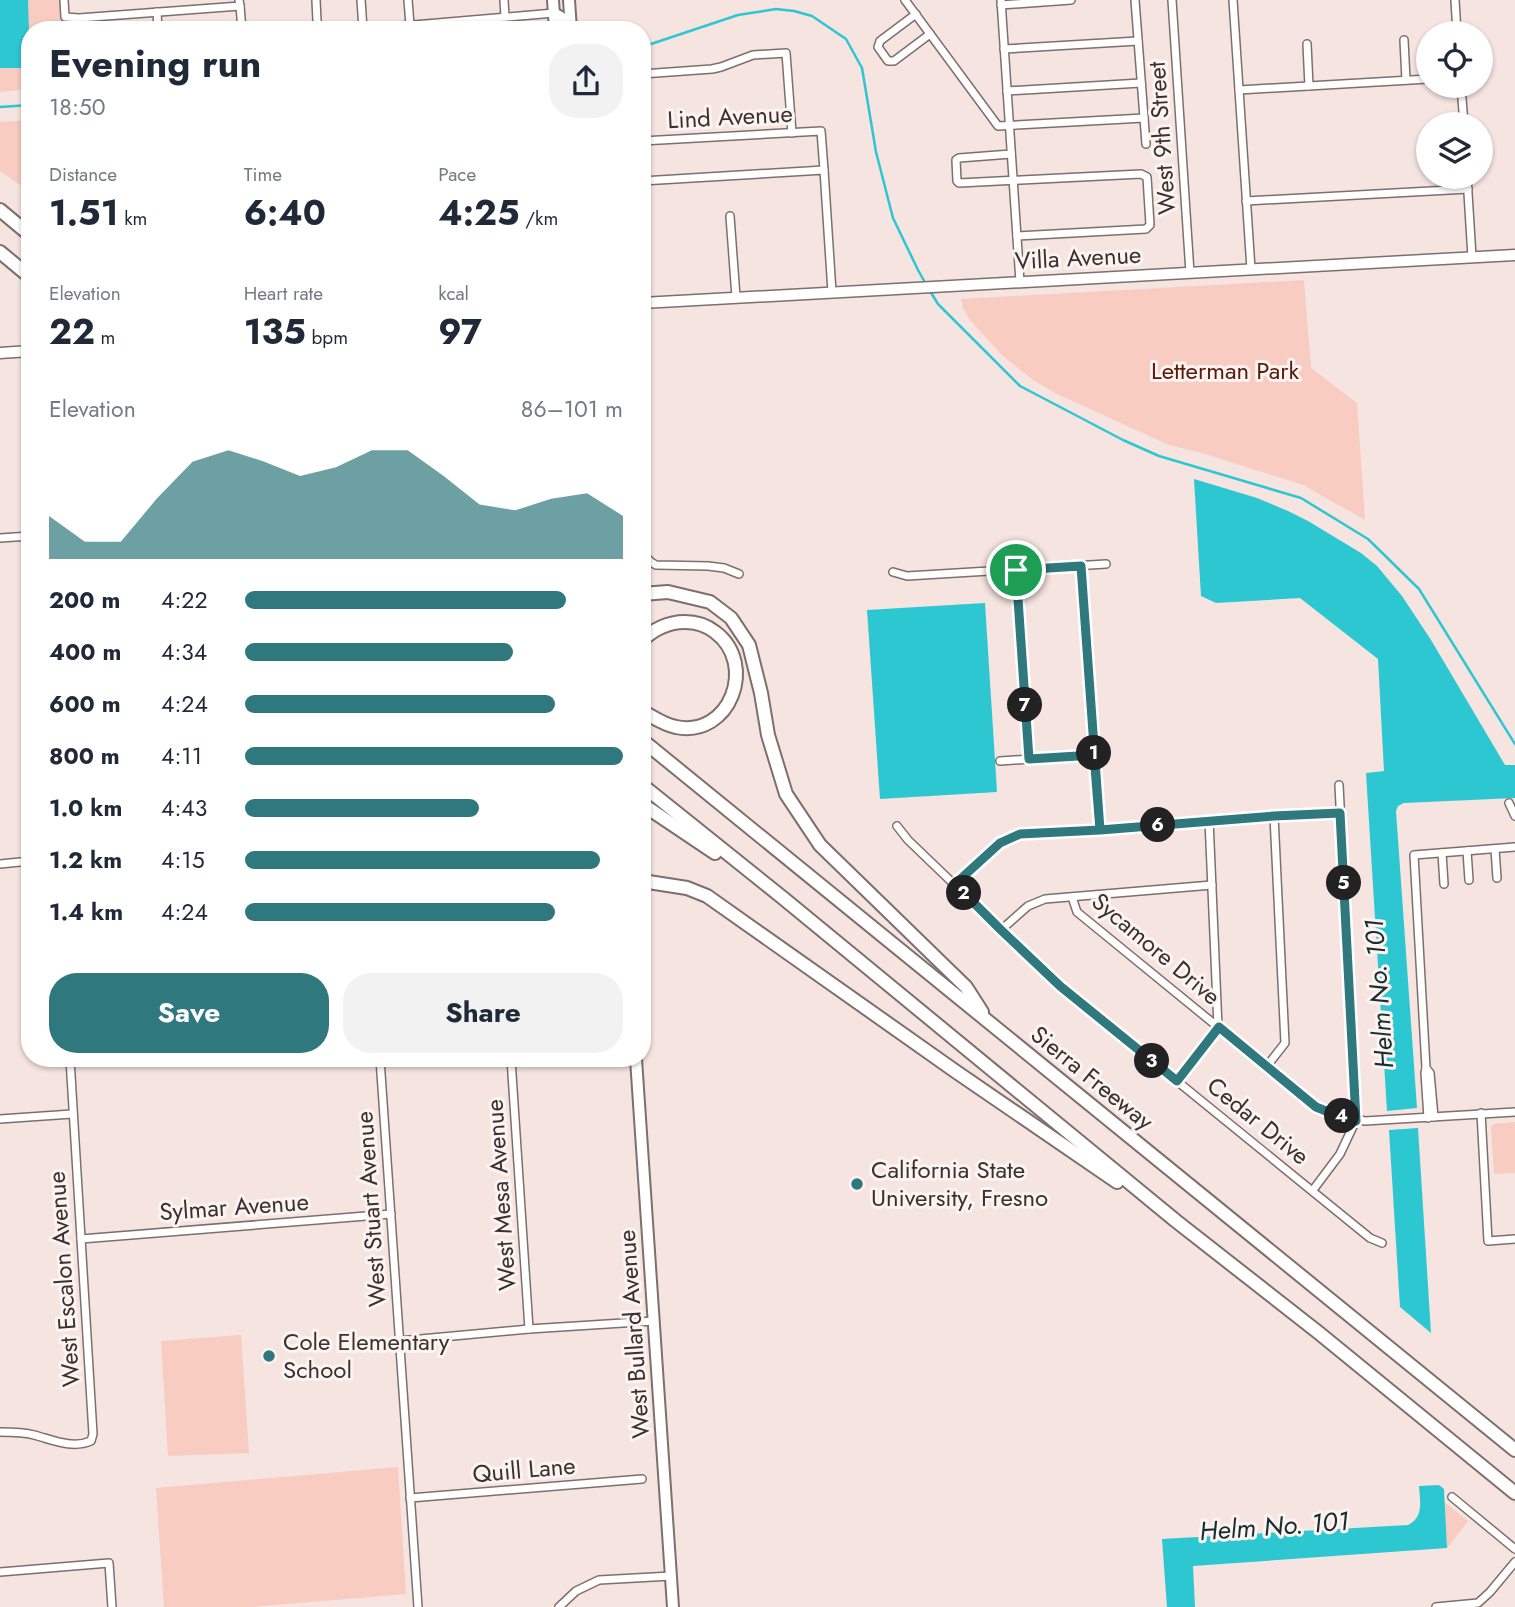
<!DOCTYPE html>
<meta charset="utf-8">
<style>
:root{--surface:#fff;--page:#f2f2f3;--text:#1f2937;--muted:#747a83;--accent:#2f787d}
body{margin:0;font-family:Jost,sans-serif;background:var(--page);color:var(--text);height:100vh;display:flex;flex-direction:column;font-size:26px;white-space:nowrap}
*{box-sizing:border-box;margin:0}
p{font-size:23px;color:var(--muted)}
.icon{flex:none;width:38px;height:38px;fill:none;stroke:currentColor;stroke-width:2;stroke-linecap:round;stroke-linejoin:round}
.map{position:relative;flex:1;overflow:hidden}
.drawer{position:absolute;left:21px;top:21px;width:630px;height:1046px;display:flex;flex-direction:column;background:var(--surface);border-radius:28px;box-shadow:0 2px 5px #0004}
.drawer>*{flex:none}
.buttons{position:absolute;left:1416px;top:21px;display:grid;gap:14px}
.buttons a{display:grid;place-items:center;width:77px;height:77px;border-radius:50%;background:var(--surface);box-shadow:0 2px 5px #0004;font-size:35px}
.pin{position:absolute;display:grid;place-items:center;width:60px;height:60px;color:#fff;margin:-30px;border:4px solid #fff;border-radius:50%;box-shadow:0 2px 7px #0007}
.km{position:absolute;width:35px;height:35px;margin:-18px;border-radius:50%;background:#222;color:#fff;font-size:19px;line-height:35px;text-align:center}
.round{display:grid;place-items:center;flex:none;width:74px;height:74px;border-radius:28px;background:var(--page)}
.headline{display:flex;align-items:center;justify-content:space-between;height:119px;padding:0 28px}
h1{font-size:38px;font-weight:700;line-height:52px}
.stats{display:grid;grid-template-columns:repeat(3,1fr);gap:10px;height:119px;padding:7px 28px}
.stats div{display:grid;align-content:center}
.stats b{font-size:35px;font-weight:700}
.stats small{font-size:19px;font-weight:400}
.stats p{font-size:19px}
.chart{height:196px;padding:14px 28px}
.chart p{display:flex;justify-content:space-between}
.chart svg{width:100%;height:126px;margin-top:7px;fill:var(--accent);opacity:.7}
.cta{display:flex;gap:14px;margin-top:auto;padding:14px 28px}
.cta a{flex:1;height:80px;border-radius:28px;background:var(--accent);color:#fff;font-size:28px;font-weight:700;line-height:80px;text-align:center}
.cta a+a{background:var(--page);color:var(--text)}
ul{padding:0 28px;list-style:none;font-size:23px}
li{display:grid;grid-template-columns:112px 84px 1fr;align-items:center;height:52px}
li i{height:18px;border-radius:9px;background:var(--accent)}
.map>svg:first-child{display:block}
.green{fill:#f8ccc0}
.water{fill:#2cc7d1}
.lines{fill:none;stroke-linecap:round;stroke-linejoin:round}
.stream{stroke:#2cc7d1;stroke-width:2.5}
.minor-casing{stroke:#7e6f6b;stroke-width:10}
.secondary-casing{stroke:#7e6f6b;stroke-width:13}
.primary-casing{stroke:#7e6f6b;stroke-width:14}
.motorway-casing{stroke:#7e6f6b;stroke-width:16}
.minor{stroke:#fff;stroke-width:7}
.secondary{stroke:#fff;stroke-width:10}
.primary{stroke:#fff;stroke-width:10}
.motorway{stroke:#fff;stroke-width:12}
.route-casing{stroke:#fff;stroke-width:14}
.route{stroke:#2f787d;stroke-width:9}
.poi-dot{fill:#2f787d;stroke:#fdf3f0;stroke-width:2.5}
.labels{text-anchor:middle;stroke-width:6;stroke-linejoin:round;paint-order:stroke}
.street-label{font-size:24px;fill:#383130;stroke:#fdf3f0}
.park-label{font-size:24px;fill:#551b0b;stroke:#fdf3f0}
.poi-label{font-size:24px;fill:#383130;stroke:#fdf3f0;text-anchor:start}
.water-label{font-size:26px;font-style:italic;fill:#162e30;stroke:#fdf3f0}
</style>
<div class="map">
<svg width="1515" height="1607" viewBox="0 0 1515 1607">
<rect width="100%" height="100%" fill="#f5e4e0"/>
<g class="green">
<path d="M0,0H60L62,30H30V89L0,92Z"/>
<path d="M30,120V192L0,171V122Z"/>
<path d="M1304,280L1311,368L1357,403L1365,520L1303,485L1202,453L1169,445L1057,394L1033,380L1002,355L970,320L963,308L961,299Z"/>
<path d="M1515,1122V1173L1494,1174L1491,1127L1493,1124Z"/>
<path d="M241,1335L249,1453L168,1456L161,1341Z"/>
<path d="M398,1467L406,1594L251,1607H164L156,1488Z"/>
<path d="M1444,1502L1468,1521L1447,1548Z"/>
</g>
<g class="water">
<path d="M0,0H28L30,64L20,68H0Z"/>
<path d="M1194,479L1257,498L1288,511L1308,521L1361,553L1377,566L1402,596L1431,640L1505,765H1515V798L1404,803L1398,806L1396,811L1417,1108L1387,1111L1366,773L1384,771L1378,659L1300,598L1216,603L1201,596Z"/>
<path d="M985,603L997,792L880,799L867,610Z"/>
<path d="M1418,1128L1431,1333L1400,1307L1389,1130Z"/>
<path d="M1439,1485L1444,1489L1447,1548L1193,1566L1195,1607H1167L1162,1539L1408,1525C1424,1517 1420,1501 1419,1486Z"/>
</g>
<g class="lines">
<g class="stream">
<path d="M642,47L738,15L776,9L794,11L812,16L846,39L862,68L876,152L893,218L918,270L927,286"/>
<path d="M0,107L30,105"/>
<path d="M930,291L938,304L1020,386L1123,440L1159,456L1301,498L1368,539L1419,589L1515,744"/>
</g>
<g class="minor-casing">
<g id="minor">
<path d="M64,0L65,17L79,18L240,6L239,0"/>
<path d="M316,0L317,21L321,30"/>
<path d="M361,0L363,29"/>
<path d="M408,0L410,25"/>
<path d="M504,0L505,17"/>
<path d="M905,0L998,126L1144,118"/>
<path d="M1001,0L1020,282"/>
<path d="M1135,0L1146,144"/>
<path d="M1172,0L1190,273"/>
<path d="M1233,0L1251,269"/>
<path d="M1455,0L1457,33"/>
<path d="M1001,5L1071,0"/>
<path d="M240,6L242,30"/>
<path d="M157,12L158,30"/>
<path d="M916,14L880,41L878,47L888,61H894L930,34"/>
<path d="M355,30L554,13"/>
<path d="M1404,40L1406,80"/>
<path d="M1307,44L1309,86"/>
<path d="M1004,49L1138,41"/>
<path d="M642,74L712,69L721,67L753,55L786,53L792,133"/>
<path d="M1461,86L1464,124"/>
<path d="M1239,90L1428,79"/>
<path d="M1007,91L1141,83"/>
<path d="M642,141L821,131L824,170"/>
<path d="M1011,154L959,158L956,160L957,181L959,183L1141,174L1147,177L1150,225L1146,229L1017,236"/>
<path d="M1467,177L1472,257"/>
<path d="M642,181L824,170L832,292"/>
<path d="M1246,201L1468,189"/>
<path d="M730,216L736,297"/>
<path d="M0,538L30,536"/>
<path d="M642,544C643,554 647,561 656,565L708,566L724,568L739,574"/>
<path d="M1081,566L1100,830"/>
<path d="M1016,570L1029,759"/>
<path d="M893,572L907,576L1106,564"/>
<path d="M30,664V674"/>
<path d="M1000,761L1094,755"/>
<path d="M1509,803L1515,816"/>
<path d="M897,826L908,840L1060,986L1370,1238L1382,1243"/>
<path d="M1495,849L1497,878"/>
<path d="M1467,851L1469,880"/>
<path d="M1442,853L1444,884"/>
<path d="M0,864L30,861"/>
<path d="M955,883L1001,843L1020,834L1100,830L1209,820L1340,813"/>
<path d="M1072,897L1077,912L1316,1107L1336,1115L1365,1121L1515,1112"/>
<path d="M1001,930L1028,906L1045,899L1212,885"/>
<path d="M380,1059L418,1607"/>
<path d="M511,1059L529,1329"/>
<path d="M1267,1066L1285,1043L1274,816"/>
<path d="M1426,1068L1414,855L1515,847"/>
<path d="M1177,1081L1218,1027L1209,820"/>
<path d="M1481,1113L1488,1241L1515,1239"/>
<path d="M1428,1118L1425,1073L1426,1068L1430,1073L1434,1117"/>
<path d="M0,1119L72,1114"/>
<path d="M1313,1190L1340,1154L1356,1120L1339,785"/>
<path d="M81,1239L391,1214"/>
<path d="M399,1341L529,1329L654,1321"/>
<path d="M0,1432C12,1432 23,1432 34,1435C53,1440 72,1449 91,1441L93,1434L70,1059"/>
<path d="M1452,1497L1515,1549"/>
<path d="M410,1498L642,1479"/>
<path d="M0,1572L109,1563L112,1607"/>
<path d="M559,1607L576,1591L599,1580L671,1576"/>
<path d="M1436,1607L1478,1603L1490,1592L1515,1562"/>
</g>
</g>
<g class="secondary-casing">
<g id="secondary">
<path d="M642,303L1515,255"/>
<path d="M0,353L30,351"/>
</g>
</g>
<g class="primary-casing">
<g id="primary">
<path d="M553,0L555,30"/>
<path d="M569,0L571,30"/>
<path d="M554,13L561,17L563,30"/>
<path d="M636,1059L673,1607"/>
</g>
</g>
<g class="motorway-casing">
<g id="motorway">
<path d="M0,210L30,235"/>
<path d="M0,252L30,277"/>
<path d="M642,594L668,592L710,602L731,618L749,645L761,693L768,735L786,794L820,845L966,987L982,1012"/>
<path d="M642,641C653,629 669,622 685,622C696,622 706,625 715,632C758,664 730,738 676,727C664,725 653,717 642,711"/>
<path d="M642,740L1515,1450"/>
<path d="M642,785L783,898L1176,1221L1319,1333L1515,1493"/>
<path d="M642,804L715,853"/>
<path d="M642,881L687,888L707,896L955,1071L1117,1182"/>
</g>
</g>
<use href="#minor" class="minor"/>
<use href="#secondary" class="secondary"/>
<use href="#primary" class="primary"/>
<use href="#motorway" class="motorway"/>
</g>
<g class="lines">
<g class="route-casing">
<path id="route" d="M1016,570L1081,566L1100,830L1020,834L1000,843L955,884L1001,930L1060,986L1177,1081L1219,1027L1316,1107L1336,1115L1356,1121L1340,813L1274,816L1100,830L1094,755L1029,759L1016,570"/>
</g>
<use href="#route" class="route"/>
</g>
<g class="poi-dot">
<circle cx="857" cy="1184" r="7"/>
<circle cx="269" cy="1356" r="7"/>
</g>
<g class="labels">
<g class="street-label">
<text transform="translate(730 117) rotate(-3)" y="8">Lind Avenue</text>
<text transform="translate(1162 138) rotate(-94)" y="8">West 9th Street</text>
<text transform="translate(1078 258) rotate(-3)" y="8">Villa Avenue</text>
<text transform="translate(1156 949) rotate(40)" y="8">Sycamore Drive</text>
<text transform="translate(1092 1078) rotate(39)" y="8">Sierra Freeway</text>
<text transform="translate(1258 1121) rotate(39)" y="8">Cedar Drive</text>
<text transform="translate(501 1195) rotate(-94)" y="8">West Mesa Avenue</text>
<text transform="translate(234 1207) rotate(-4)" y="8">Sylmar Avenue</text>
<text transform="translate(371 1209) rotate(-94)" y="8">West Stuart Avenue</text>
<text transform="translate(64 1279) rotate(-94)" y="8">West Escalon Avenue</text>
<text transform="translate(634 1334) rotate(-94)" y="8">West Bullard Avenue</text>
<text transform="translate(524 1470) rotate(-5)" y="8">Quill Lane</text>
</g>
<g class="park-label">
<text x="1225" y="379">Letterman Park</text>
</g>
<g class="poi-label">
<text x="871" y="1178">California State<tspan x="871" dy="28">University, Fresno</tspan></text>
<text x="283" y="1350">Cole Elementary<tspan x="283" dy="28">School</tspan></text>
</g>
<g class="water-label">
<text transform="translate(1379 994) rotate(-94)" y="9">Helm No. 101</text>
<text transform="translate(1274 1526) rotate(-4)" y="9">Helm No. 101</text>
</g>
</g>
</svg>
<div class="buttons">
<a><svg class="icon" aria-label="locate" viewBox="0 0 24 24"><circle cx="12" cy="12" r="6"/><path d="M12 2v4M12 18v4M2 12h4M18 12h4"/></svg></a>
<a><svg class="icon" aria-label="layers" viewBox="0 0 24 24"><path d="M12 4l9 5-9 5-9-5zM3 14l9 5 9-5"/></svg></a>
</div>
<div class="pin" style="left:1016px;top:570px;background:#1e9e55"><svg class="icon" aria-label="arrive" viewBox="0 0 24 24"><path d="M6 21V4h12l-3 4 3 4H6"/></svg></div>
<b class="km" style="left:1094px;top:753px">1</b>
<b class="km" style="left:964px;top:893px">2</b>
<b class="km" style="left:1152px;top:1061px">3</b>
<b class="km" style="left:1342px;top:1116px">4</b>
<b class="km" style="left:1344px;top:883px">5</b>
<b class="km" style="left:1158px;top:825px">6</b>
<b class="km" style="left:1025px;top:705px">7</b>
<section class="drawer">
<div class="headline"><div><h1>Evening run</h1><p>18:50</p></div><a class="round"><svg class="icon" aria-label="share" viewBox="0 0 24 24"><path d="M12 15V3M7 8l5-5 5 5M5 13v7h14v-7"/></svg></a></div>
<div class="stats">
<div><p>Distance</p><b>1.51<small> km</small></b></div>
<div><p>Time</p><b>6:40</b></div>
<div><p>Pace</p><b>4:25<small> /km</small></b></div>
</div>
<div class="stats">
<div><p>Elevation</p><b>22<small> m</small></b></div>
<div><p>Heart rate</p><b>135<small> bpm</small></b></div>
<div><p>kcal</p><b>97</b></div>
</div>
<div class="chart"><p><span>Elevation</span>86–101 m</p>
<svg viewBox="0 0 160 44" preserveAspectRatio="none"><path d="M0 44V29L10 38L20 38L30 23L40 10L50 6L60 10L70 15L80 12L90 6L100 6L110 15L120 25L130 27L140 23L150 21L160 29V44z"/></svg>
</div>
<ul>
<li><b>200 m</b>4:22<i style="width:85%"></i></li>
<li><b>400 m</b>4:34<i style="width:71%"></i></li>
<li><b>600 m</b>4:24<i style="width:82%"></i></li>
<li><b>800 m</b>4:11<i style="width:100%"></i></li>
<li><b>1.0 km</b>4:43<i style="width:62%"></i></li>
<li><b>1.2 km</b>4:15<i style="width:94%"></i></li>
<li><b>1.4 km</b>4:24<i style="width:82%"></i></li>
</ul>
<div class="cta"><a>Save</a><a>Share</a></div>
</section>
</div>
